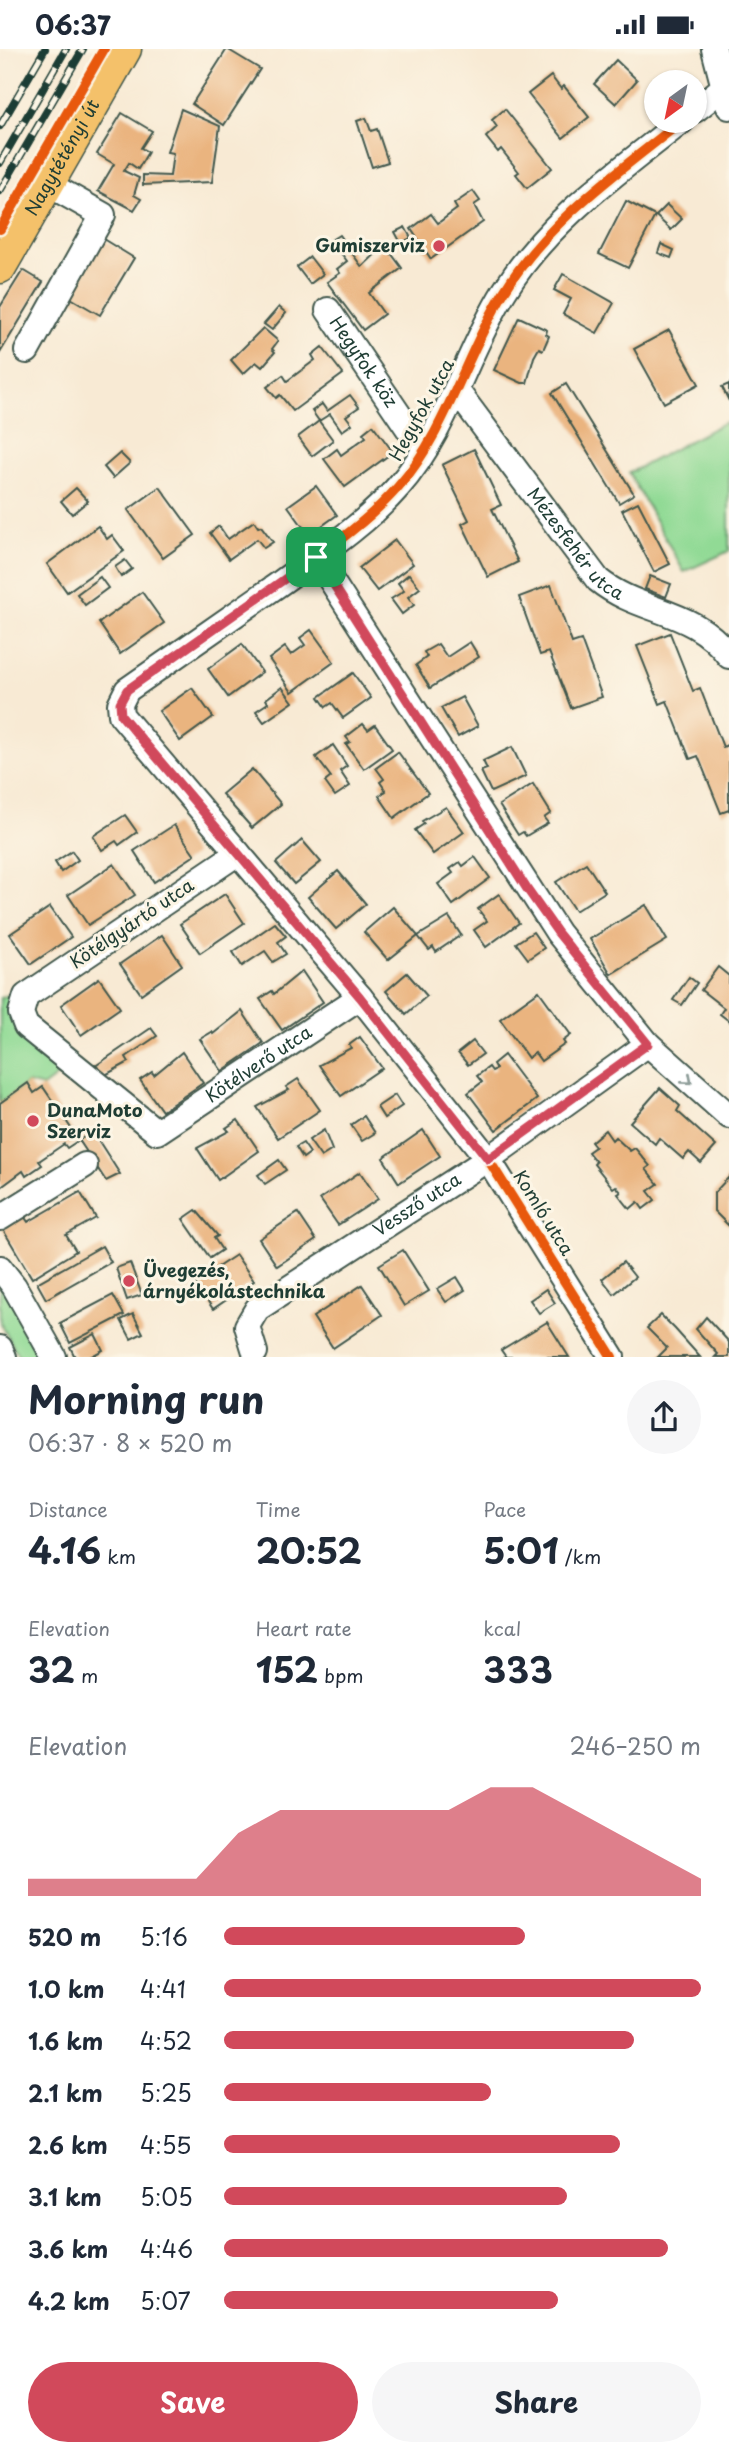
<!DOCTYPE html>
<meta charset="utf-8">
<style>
:root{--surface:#fff;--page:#f6f6f7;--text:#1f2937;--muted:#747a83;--accent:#d1495b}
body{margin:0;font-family:"Playpen Sans",sans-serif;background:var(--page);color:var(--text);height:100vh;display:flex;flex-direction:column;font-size:26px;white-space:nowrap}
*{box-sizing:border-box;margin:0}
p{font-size:23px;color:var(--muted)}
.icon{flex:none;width:38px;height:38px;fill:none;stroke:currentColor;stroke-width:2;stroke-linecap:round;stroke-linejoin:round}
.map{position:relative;height:1308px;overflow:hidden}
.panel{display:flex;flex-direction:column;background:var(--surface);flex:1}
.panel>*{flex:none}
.needle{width:46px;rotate:213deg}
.tools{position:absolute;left:644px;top:21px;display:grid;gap:14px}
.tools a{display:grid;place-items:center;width:63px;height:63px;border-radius:50%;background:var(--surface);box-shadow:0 2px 5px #0004;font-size:35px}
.pin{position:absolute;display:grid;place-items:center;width:60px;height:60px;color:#fff;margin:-30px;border-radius:14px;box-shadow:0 4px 10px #0006}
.round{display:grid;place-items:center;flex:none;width:74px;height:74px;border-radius:37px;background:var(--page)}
.overview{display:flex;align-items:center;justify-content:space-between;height:119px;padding:0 28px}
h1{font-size:38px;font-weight:700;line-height:52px}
.stats{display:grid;grid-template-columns:repeat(3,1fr);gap:10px;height:119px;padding:7px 28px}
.stats div{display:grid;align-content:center}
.stats b{font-size:35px;font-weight:700}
.stats small{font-size:19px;font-weight:400}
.stats p{font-size:19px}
.chart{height:196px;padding:14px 28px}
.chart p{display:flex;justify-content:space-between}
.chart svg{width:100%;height:126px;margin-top:7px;fill:var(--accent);opacity:.7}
.primary-button{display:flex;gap:14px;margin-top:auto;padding:14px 28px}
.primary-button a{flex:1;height:80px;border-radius:42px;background:var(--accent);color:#fff;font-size:28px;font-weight:700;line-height:80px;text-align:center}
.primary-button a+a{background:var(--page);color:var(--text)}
ul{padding:0 28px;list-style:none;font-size:23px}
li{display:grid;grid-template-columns:112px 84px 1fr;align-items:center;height:52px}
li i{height:18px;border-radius:9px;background:var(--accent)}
.status{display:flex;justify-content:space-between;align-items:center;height:49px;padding:0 35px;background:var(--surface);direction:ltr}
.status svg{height:19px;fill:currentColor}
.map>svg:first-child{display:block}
.green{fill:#91da95;stroke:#588c64;stroke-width:2}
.building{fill:#eab47f}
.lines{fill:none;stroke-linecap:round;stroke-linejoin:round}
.minor-casing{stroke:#40574c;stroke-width:28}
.major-casing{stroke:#40574c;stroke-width:35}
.minor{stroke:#fff;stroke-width:24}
.major{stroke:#f4c16a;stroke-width:32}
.rail-casing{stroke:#1f3d34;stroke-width:8}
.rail{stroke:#fcf5e5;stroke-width:5;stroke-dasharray:16;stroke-linecap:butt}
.cycleway-casing{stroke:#fcf5e5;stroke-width:15}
.cycleway{stroke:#e8590c;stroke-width:10}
.oneway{stroke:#8f9e9a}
.route-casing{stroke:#fff;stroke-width:14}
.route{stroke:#d1495b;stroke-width:9}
.poi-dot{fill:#d1495b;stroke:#fcf5e5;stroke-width:2.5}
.labels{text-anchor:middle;stroke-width:6;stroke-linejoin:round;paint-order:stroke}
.street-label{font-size:18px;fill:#1f3d34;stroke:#fcf5e5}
.poi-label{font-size:18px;font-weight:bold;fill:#1f3d34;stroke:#fcf5e5;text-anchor:start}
</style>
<div class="status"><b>06:37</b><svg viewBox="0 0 49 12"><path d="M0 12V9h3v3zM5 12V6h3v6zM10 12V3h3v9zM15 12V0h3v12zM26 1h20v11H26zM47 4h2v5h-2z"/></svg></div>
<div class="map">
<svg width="729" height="1308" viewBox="0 0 729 1308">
<rect width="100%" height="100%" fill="#fcf5e5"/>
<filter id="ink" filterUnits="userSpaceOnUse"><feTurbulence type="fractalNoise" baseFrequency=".0143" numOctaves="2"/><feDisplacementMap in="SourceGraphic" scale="14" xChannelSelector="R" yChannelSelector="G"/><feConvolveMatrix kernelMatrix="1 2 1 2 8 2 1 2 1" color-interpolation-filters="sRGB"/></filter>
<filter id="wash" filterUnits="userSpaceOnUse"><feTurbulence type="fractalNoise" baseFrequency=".00686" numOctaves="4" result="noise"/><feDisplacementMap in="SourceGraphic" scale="28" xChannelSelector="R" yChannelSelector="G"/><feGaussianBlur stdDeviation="1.57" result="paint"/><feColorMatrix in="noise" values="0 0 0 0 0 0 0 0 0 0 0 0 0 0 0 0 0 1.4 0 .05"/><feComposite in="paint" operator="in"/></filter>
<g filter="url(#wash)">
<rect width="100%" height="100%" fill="#f8ead4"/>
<g class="green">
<path d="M725,373L729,381V502L684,523L629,424Z"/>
<path d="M27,939L12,958L65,1021L43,1038L28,1034L0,1054V949Z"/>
<path d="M0,1228L43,1308H19L0,1273Z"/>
</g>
<g id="blocks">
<g class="building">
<path d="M227,0L260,20L224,76L192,55Z"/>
<path d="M616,11L637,31L616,55L594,35Z"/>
<path d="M551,27L561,40L564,37L589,68L563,89L528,45Z"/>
<path d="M181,60L220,77L212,133L143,136V126L170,127L173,104L167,103Z"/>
<path d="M505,60L552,119L527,139L516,125L519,123L501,100L498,103L486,88L497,78L492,71Z"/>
<path d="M122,64L152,82L141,99L148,103L138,120L129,114L124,122L139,129L134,146L141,150L134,161L98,142L114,115L97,105Z"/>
<path d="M366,69L371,82L377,80L388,113L372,118L357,72Z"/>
<path d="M473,142L480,152L474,156L483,173L431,210L411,180L431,165L438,174L457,160L454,155Z"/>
<path d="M626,152L655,167L628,219L599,205Z"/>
<path d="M667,156L682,170L671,181L656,167Z"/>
<path d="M405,178L411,189L401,194L395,183Z"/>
<path d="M339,186L362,218L385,196L402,219L369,244L384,265L363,281L327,233L340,224L337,220L347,212L331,191Z"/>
<path d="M103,190L134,209L100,266L69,248Z"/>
<path d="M661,195L674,201L671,209L658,204Z"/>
<path d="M310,208L323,225L310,235L297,218Z"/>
<path d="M23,221L43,233L0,304V258Z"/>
<path d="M563,225L614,254L597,284L563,265L571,250L554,241Z"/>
<path d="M279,258L286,264L272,281L264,275Z"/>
<path d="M519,268L547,281L546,285L549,287L543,301L539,299L534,308L527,334H522L494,321Z"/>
<path d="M263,279L278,292L272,300L275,303L262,318L256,313L243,325L231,311Z"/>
<path d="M669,281L699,335L664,354L634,300Z"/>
<path d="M322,298L343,325L293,362L280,346L276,349L267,338L283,326L287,332L315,311L312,306Z"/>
<path d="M566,335L634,445L619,454L552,344Z"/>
<path d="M729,335V352L722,338Z"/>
<path d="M350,346L359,358L346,367L352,375L342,382L330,365L319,372L333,391L312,407L298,388L319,372L312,362L322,355L327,362Z"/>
<path d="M373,376L393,403L345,438L324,410L337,400L341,406L366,388L363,384Z"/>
<path d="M474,400L501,456L492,460L518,513L488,528L462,475L469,471L442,416Z"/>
<path d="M120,404L130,414L113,429L104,418Z"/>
<path d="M316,437L337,466L309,486L288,457Z"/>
<path d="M160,438L195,486L163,509L128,461Z"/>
<path d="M76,439L88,452L72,465L61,452Z"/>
<path d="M638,453L670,515L654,523L622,461Z"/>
<path d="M254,472L258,478L261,477L273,493L264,499L257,490L229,510L210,484L219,477L228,490Z"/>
<path d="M98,477L107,490L112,486L124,502L67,543L47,515Z"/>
<path d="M395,491L413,515L377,542L359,519Z"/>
<path d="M125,511L132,520L121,528L115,518Z"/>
<path d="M409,525L420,539L408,548L414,556L402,565L391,550L404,542L398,534Z"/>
<path d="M650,527L671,535L666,548L645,540Z"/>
<path d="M100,528L108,539L85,556L77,545Z"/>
<path d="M551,536L572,594L581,591L602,648L571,659L549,603L540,606L519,548Z"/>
<path d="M142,543L164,574L120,605L99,574Z"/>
<path d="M311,581L334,613L292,643L269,610L285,598L291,606L305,596L300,589Z"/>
<path d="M670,584L693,642L700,639L723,698L729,695V761L721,764L698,707L690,710L667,652L660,655L637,597Z"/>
<path d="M470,593L479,608L430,639L416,616L427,608L424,603L438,595L447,608Z"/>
<path d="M242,595L262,623L228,648L208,620Z"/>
<path d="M353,624L371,649L343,669L332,654L326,658L319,648Z"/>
<path d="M282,638L293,653L264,673L256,662L268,654L266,650Z"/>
<path d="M192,639L213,668L180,692L159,662Z"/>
<path d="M462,648L478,677L458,688L441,659Z"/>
<path d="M363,675L368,681L375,676L392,700L364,720L346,695L350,693L346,688Z"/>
<path d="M333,696L347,717L340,722L350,737L335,747L325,733L331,728L316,708Z"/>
<path d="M512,698L526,727L491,743L481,722L487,720L483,712Z"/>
<path d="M398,703L428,744L394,769L379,747L386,742L380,733L384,730L376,719Z"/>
<path d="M252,720L281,755L252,779L222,745Z"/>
<path d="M533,735L551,764L544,769L548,774L526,787L523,783L518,786L499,756Z"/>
<path d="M446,758L464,783L433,805L415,781L424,775L422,772Z"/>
<path d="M125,766L137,783L119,796L116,792L102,801L93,787Z"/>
<path d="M174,776L195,806L154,833L134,802Z"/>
<path d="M302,791L321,813L294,835L276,814Z"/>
<path d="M72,802L78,811L61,823L55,813Z"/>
<path d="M475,808L490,829L453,856L438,835L453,824L450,820L460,813L463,817Z"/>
<path d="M586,814L605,843L575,862L556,833Z"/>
<path d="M114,815L135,846L88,876L68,846Z"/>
<path d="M338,822L366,855L336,880L308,848Z"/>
<path d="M225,845L244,874L200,904L180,875Z"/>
<path d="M499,845L519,874L486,898L474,881L487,872L478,860Z"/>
<path d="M646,856L667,891L611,925L590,890Z"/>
<path d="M50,858L71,888L31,915L10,885Z"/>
<path d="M393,858L418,887L388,911L364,883Z"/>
<path d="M449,868L461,886L436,903L433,898L429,901L418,887Z"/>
<path d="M275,874L286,887L278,893L286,905L273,913L265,902L242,917L233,903Z"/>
<path d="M533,883L544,899L528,910L516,894Z"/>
<path d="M162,886L182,916L141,945L120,915Z"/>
<path d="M718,918L729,927V972L720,965L724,959L701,941Z"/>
<path d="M302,922L323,953L282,981L260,950L272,942L274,945Z"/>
<path d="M407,924L427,947L406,965L386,942Z"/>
<path d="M689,928L697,934L682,956L673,951Z"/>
<path d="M99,929L120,959L81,986L61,956Z"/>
<path d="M539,942L571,986L563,992L565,995L541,1012L535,1004L528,1009L500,970Z"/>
<path d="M242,962L263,994L222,1022L200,990L212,983L213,985Z"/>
<path d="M151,979L157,987L126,1008L129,1013L98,1030L91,1020Z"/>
<path d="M360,988L382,1019L341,1047L319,1016L351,999L349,996Z"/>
<path d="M473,992L483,1005L468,1016L458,1004Z"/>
<path d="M182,1003L203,1034L162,1062L140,1031L152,1023L154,1026Z"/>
<path d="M504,1006L537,1050L496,1081L468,1044L482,1033L477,1027L489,1018L492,1022L496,1020L493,1015Z"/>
<path d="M298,1030L320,1061L278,1089L257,1058L289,1041L286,1038Z"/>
<path d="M28,1034L34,1044L43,1038L79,1091L67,1099L64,1095L39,1112L42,1116L26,1127L23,1122L0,1139V1054Z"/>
<path d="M660,1039L680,1057L677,1062L716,1097L701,1114L689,1103L683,1110L659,1089L655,1095L630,1073Z"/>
<path d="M395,1046L402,1057L384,1069L377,1058Z"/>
<path d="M364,1067L375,1084L362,1092L351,1076Z"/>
<path d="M238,1071L259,1102L218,1131L197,1099L229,1082L226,1079Z"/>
<path d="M324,1081L332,1101L321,1108L309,1091Z"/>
<path d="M423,1081L440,1107L399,1134L383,1109Z"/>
<path d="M605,1081L612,1091L615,1088L630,1102L635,1099L650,1117L646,1120L658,1135L648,1142L655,1151L643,1160L638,1153L630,1160L618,1145L621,1143L616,1137L613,1139L594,1115L596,1113L588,1103L595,1098L591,1093Z"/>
<path d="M93,1083L120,1125L106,1132L79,1091Z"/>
<path d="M303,1094L310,1104L303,1109L296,1098Z"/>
<path d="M279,1111L286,1121L265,1135L258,1126Z"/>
<path d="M360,1123L378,1150L338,1176L320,1150Z"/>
<path d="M729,1128V1177L714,1162V1144Z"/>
<path d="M80,1143L96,1169L66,1186L76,1202L32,1229L2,1179L24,1167L28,1173Z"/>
<path d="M196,1161L218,1187L214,1189L222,1201L210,1209L183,1170Z"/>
<path d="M298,1164L316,1191L277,1217L259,1190Z"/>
<path d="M102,1197L111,1213L46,1250L37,1234Z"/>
<path d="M403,1201L429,1242L404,1257L379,1216Z"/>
<path d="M236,1206L254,1232L213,1260L195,1233Z"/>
<path d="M623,1213L635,1228L614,1245L602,1230Z"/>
<path d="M130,1214L142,1246L127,1251L116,1219Z"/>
<path d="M457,1228L465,1241L446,1253L437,1240Z"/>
<path d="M362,1236L382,1266L333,1299L313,1268Z"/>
<path d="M546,1240L555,1254L539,1264L530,1251Z"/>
<path d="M113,1246L124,1266L70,1294L60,1274Z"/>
<path d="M133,1265L143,1284L131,1290L121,1271Z"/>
<path d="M661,1266L675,1280L700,1308H658L667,1299L647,1279Z"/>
<path d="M706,1268L729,1293V1308H715L718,1305L696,1280Z"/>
<path d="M547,1273L569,1308H506L501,1301Z"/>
<path d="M95,1285L103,1301L90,1308H75L70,1298Z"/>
</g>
</g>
</g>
<g filter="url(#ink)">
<use href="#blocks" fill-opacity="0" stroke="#40574c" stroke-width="2"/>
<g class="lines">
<g class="minor-casing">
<g id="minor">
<path d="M714,0L729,58"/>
<path d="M695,61L723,39"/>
<path id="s1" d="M328,261L412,385L426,397"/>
<path d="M27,302L103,166L48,135"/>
<path id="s2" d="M457,342L598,531C640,565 694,559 729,607"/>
<path d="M316,508L558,884L648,995L729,1067"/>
<path id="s3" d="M238,804L26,947L21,964L26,977L157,1083L360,948"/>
<path d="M0,1169L85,1116"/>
<path d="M0,1219L14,1237L54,1308"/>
<path d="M0,1299L4,1308"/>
<path id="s4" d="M255,1303L247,1277L257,1260L488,1110L648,995"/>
<path d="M612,1308L488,1110L360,948L121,666L120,655L127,641C178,606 228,570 279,535C319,506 365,476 398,438C447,382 465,306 504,243C547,172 618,123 682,72"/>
</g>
</g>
<g class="major-casing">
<g id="major">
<path id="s5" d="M0,218L125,0"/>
</g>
</g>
<use href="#minor" class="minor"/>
<use href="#major" class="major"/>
<g class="rail-casing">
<g id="rail">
<path d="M0,77L45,0"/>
<path d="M0,114L66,0"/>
<path d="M0,142L83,0"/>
</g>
</g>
<use href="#rail" class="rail"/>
<g class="cycleway-casing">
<g id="cycleway">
<path d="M0,180L104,0"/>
<path d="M612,1308L488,1110L360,948L121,666L120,655L127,641C178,606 228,570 279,535C319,506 365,476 398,438C447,382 465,306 504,243C547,172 618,123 682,72"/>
</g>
</g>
<use href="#cycleway" class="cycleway"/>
</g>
<defs><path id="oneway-chevron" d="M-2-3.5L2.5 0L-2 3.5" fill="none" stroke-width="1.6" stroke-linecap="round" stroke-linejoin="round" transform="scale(1.75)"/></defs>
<use class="oneway" href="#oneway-chevron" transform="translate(688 1031) rotate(41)"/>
</g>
<g class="lines" filter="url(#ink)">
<g class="route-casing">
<path id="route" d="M316,508L527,840L558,884L648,995L488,1110L360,948L121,666L120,654L127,641Z"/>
</g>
<use href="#route" class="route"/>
</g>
<g class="poi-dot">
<circle cx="439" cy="197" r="7"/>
<circle cx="33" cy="1072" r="7"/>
<circle cx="129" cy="1232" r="7"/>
</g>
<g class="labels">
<g class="street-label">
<text dy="6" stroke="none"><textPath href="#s5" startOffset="126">Nagytétényi út</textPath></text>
<text dy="6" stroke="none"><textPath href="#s1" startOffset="63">Hegyfok köz</textPath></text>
<text transform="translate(422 361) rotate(-61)" y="6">Hegyfok utca</text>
<text dy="6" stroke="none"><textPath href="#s2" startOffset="194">Mézesfehér utca</textPath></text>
<text transform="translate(132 875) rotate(-34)" y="6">Kötélgyártó utca</text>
<text dy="6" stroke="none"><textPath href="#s3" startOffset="578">Kötélverő utca</textPath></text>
<text dy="6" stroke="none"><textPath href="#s4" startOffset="238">Vessző utca</textPath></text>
<text transform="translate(543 1164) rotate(58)" y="6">Komló utca</text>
</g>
<g class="poi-label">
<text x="425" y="203" text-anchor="end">Gumiszerviz</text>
<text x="47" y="1068">DunaMoto<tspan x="47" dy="21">Szerviz</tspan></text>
<text x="143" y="1228">Üvegezés,<tspan x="143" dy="21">árnyékolástechnika</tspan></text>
</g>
</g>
</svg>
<div class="tools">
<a><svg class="needle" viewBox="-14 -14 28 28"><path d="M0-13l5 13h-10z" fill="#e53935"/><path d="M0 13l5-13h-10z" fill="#747a83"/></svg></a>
</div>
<div class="pin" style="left:316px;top:508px;background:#1e9e55"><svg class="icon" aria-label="arrive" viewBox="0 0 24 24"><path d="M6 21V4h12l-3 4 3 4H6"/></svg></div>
</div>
<section class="panel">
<div class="overview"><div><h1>Morning run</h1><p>06:37 · 8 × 520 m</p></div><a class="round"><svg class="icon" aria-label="share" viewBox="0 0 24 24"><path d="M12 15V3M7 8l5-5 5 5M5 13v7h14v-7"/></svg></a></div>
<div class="stats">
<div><p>Distance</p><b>4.16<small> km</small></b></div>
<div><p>Time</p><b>20:52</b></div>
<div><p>Pace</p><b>5:01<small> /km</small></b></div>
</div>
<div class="stats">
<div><p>Elevation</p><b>32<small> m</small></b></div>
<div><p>Heart rate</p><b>152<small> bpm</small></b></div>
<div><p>kcal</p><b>333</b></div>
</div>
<div class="chart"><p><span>Elevation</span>246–250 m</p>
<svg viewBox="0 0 160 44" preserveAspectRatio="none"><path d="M0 44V38L10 38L20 38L30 38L40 38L50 22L60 14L70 14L80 14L90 14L100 14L110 6L120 6L130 14L140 22L150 30L160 38V44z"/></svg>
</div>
<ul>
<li><b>520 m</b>5:16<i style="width:63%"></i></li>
<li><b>1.0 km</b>4:41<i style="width:100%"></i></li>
<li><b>1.6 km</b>4:52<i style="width:86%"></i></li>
<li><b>2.1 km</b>5:25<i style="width:56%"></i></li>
<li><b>2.6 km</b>4:55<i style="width:83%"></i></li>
<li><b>3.1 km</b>5:05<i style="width:72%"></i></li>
<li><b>3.6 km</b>4:46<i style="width:93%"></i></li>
<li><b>4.2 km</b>5:07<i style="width:70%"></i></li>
</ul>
<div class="primary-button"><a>Save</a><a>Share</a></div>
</section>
